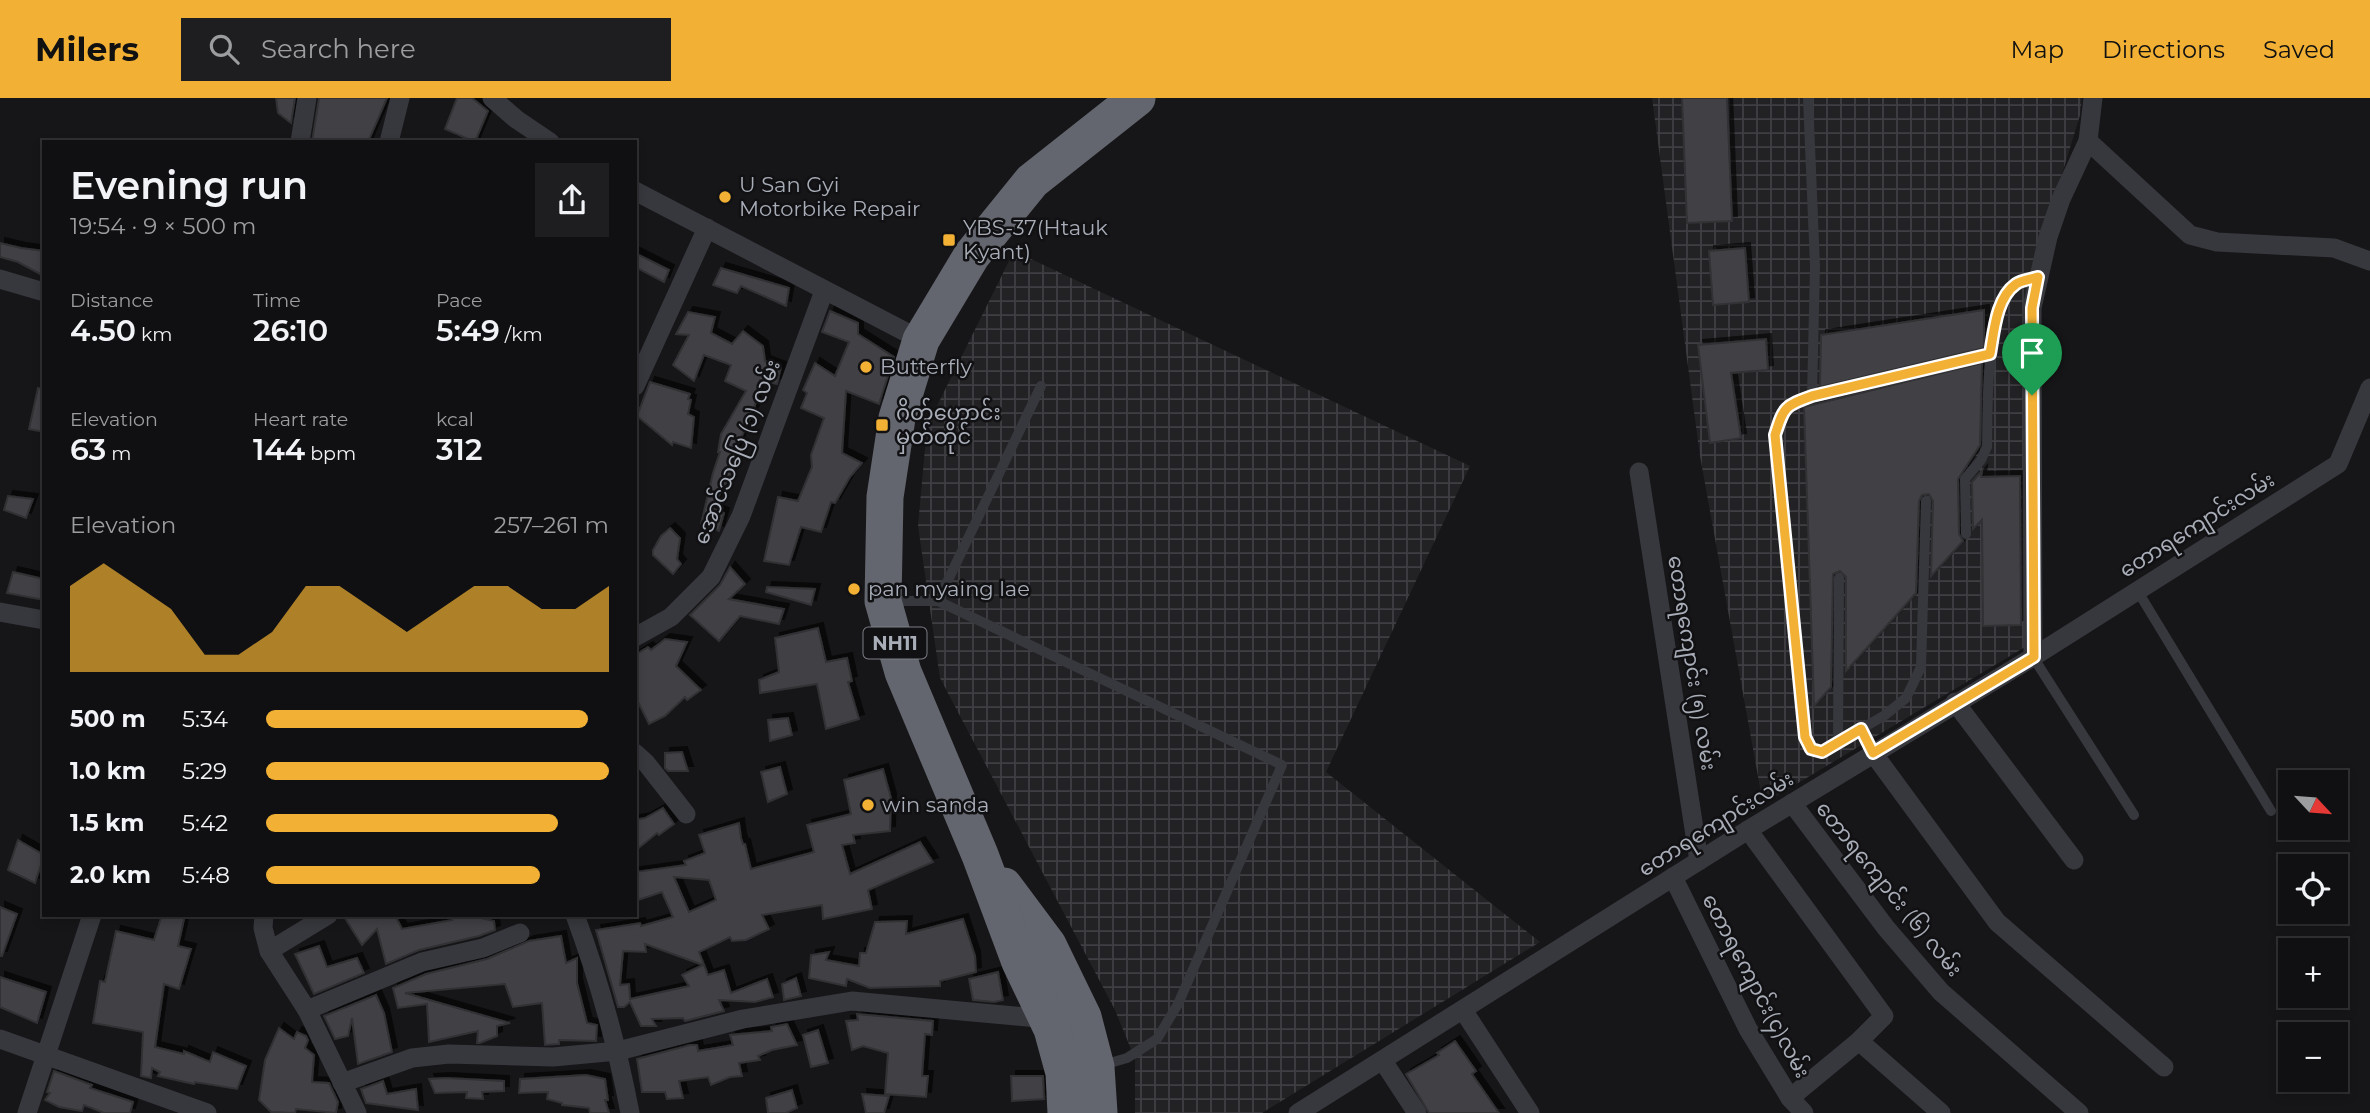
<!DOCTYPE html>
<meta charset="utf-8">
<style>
:root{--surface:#101012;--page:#1e1e20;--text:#f1f3f6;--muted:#9c9d9f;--line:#303032;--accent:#f2b134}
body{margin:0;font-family:Montserrat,"Noto Sans Myanmar",sans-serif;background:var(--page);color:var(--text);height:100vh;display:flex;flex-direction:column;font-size:26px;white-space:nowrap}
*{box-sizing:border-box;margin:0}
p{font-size:23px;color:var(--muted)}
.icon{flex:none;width:38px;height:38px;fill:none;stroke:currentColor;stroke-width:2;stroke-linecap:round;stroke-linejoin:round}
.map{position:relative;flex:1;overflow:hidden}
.side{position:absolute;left:42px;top:42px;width:595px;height:777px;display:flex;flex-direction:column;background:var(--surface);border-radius:0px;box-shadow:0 4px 10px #0003,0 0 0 2px var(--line)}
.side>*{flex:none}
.needle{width:46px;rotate:116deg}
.tools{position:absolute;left:2278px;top:672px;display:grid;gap:14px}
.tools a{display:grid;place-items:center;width:70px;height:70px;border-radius:0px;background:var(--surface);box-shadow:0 4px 10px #0003,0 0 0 2px var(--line);font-size:35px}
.pin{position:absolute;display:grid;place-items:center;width:60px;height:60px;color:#fff;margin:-72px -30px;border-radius:50% 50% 50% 0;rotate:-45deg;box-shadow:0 0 7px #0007}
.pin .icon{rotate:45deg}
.round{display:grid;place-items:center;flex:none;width:74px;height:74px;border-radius:0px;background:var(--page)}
.summary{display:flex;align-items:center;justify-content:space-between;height:119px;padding:0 28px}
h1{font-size:38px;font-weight:600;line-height:52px}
.stats{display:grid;grid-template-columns:repeat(3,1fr);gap:10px;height:119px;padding:7px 28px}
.stats div{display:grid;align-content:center}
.stats b{font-size:30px;font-weight:600}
.stats small{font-size:19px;font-weight:400}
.stats p{font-size:19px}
.chart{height:196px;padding:14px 28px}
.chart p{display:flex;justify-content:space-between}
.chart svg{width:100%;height:126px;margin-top:7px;fill:var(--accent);opacity:.7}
ul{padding:0 28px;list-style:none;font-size:23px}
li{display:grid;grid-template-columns:112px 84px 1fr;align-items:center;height:52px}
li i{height:18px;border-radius:9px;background:var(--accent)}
header{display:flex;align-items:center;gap:42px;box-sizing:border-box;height:98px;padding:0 35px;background:var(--accent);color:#111}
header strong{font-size:33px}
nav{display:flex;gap:38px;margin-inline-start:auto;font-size:24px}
.search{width:490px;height:63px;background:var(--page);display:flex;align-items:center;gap:18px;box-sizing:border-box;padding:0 24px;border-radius:0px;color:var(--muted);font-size:26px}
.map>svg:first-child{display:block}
.industrial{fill:url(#industrial-grid)}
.building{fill:#404145;stroke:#303034;stroke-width:2;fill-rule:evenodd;filter:url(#shadow)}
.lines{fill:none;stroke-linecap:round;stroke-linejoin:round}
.lane{stroke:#37383d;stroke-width:10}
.street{stroke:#37383d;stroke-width:19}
.highway{stroke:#63666e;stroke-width:37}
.route-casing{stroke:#fff;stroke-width:14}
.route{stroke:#f2b134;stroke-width:9}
.poi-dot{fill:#f2b134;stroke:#111113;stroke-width:2.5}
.labels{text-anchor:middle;stroke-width:5;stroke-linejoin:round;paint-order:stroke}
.shield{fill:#111113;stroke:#7b7e86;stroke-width:2}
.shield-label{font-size:19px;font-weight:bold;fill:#a8adb8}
.poi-label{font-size:21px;fill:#a8adb8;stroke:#111113;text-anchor:start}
.street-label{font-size:21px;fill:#a8adb8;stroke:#111113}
</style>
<header>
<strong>Milers</strong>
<div class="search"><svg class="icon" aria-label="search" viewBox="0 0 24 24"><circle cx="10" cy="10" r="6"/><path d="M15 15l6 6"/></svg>Search here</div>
<nav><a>Map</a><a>Directions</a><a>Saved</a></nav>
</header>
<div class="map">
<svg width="2370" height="1015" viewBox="0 0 2370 1015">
<defs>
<pattern id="industrial-grid" width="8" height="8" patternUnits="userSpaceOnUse" patternTransform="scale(1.75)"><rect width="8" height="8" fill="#222225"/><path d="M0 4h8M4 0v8" fill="none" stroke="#3f3f43"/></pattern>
<filter id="shadow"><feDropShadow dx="5" dy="-5" stdDeviation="0" flood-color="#0009"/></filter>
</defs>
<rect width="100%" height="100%" fill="#161618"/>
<g class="industrial">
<path d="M1652,0H2082L2080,17L2025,198L2030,546L1763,706L1700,358Z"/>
<path d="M1014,153L1470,368L1326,674L1540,844L1262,1015H1135V961L1115,912L940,580L918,428L927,328Z"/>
</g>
<g class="building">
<path d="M276,0H295L291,25L278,15Z"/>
<path d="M319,0H387L368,44H312Z"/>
<path d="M457,0H472L488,13L475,44L445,31Z"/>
<path d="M1682,0H1727L1732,123L1687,125Z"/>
<path d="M0,145L21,150L44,153V178L18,164L0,159Z"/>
<path d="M1745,150L1749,204L1713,207L1709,153Z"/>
<path d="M635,155L669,172L664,184L635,169Z"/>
<path d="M721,170L789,190L786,208L741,188L737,195L713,187Z"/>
<path d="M1984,212V250L1820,289L1821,237Z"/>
<path d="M830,213L858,225V236L894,259L879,306L846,293L842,355L862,365L850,379L835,405L831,404L821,434L801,429L789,467L764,463L778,399L798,403L812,369L811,357L824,320L801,310L807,295L803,292L815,265L835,278L849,244L822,234Z"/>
<path d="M688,214L715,219L711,235L732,246L743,233L763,248L765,263L781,269L777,286L760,282L754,312L733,357L732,374L712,410L724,415L719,433L701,426L713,375L720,354H718L721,336L746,293L725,283L731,267L704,257L694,283L673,267L689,237L676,236Z"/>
<path d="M1766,241L1768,272L1731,275L1741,340L1710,345L1698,247Z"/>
<path d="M1982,265L1980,347L1958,381L1959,436L1963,443L1931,478L1933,403L1929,396L1922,397L1919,403L1916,495L1846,573V479L1840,473L1833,476L1831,589L1814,608L1804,309Z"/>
<path d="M650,284L690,296L688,301L691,302L688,316L694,319L691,350L673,344L672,347L637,318Z"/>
<path d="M38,290L44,291V334L29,331Z"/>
<path d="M1982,373L1981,379L2020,378L2021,527L1983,528L1982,422L1973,431L1972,384Z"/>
<path d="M8,398L33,401L26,420L4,412Z"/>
<path d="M670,430L680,440L677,461L681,466L673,476L653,457V452L661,438Z"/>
<path d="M730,469L745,486L729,501L784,511L779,526L740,518L719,543L690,517L720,487Z"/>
<path d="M13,474L44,481V502L7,495Z"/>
<path d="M767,489L815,491L811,507L766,494Z"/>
<path d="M818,530L826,564L847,560L852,583L848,584L859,621L826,631L817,586L760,595L759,582L779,574L775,540Z"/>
<path d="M665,541L687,544L676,568L701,592L687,602L685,599L665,618L649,626L635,598V557L648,549L651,552Z"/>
<path d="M788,620L792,637L770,643L768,622Z"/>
<path d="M682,654L688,673H668L665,670V655Z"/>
<path d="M780,669L787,696L768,704L761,674Z"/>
<path d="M883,671L891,700L890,733L853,737L855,745L842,747L850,776L920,744L933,764L868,792L872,811L823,821L822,807L762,817L769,831L746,842L732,843L730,839L699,854L708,877L724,872L731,895L767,881L773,899L755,904L719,902L724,913L685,923L683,920L652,921L656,928H641L630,904L624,909H618L596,832L640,825L641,828L673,819L662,794L635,803V774L686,767L684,763L705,755L699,737L739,725L741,740L743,746H745L751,771L814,754L807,727L851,716L844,682ZM674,779L709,782L716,802L689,814ZM645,846L703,867L682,877L689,888L630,901L629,886L620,887L623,853L646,854Z"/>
<path d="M663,710L674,726L659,737L657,735L635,753V722L645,720Z"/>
<path d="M18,742L44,757L35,785L8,772Z"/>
<path d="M0,809L17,816L2,858H0Z"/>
<path d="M162,817H185L178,848L191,851L179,891L164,886L155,949L184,956V953L210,964L213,954L246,968L237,991L195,984L194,986L158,978L160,974L152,970L151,980L141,978L143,934L93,925L100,883L105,884L116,833L154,842Z"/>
<path d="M343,817H395L402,831L452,822L449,817H468L494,823L495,832L479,838L419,852L386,866L377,831L362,847Z"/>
<path d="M963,821L975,858L976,874L940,883V888L870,890L847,881L846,888L809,880L811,857L829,854L826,862L859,868L860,855H866L875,824L907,823L906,836Z"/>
<path d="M561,838L566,865L577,860V885L587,925L597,927L596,943L559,942V946L545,947L542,905L513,909L505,886L405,895L510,925L497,928V938L480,945H477L478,933L429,944L427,906L398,910L393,890L426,876L487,861L529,843Z"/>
<path d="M319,848L327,869L357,860L364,875L314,896L295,856Z"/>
<path d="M998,874L1003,902L994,904L973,902L969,881Z"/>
<path d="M0,879L46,894L37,925L0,909Z"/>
<path d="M796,880L801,898L784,902L782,886Z"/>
<path d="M376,897L384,915L392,954L358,966L352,920L348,938L335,941L324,918Z"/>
<path d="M857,916L933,923L932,937L925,936L922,978H928L926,999L885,996L888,955L863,948L852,952L846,923L858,922Z"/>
<path d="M787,926L797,947L772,952L758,958L760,962L739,965L742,978L730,979L711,987L708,979L679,983L683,1000L667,1001L665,994H642L637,961L690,947H697L698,953L733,947L730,937L772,933L771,929Z"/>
<path d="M279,930L294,941L297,934L306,938L308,942L305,950L314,957L312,984L329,985L338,1004L336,1015L296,1011L295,1015L271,1014L259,1002L265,962Z"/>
<path d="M818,932L828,965L811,969L803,937Z"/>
<path d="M1455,943L1476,973L1472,976L1499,1015H1429L1406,976L1439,957L1437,955Z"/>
<path d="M54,973L92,987L90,990L133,1004L130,1015H104L84,1007L82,1013L59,1009L45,1002L50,995L47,994Z"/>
<path d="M586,977L605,981L608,1002H605L609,1015H590L589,1010L562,1007V1005L547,1001L548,994L519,995L520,981Z"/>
<path d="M1011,978H1043L1044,1001L1012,1003Z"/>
<path d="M446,980L504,983V993L482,994L483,1001L466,1000L467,994L435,995L429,981Z"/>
<path d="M383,983L387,996L416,991L418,1012L366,1005L361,991Z"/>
<path d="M792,992L797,1010L786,1015H768L766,1000Z"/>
<path d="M862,996L889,998L884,1015H866Z"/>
</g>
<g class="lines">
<g class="lane">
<path d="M1808,0L1815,168L1812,298"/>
<path d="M1926,403L1921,569L1906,600L1885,617L1822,654L1811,651L1805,639L1775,337C1784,309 1784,308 1812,298L1990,256"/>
<path d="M1966,436L1965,381L1981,362L1987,349C1988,313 1984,206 2017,186C2023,182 2031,181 2038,179"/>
<path d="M2137,492L2271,713"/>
<path d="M892,503H938L1282,667L1178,906L1157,941L1127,960L1103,967"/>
<path d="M938,503L1041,288"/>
<path d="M2033,559L2134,717"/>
<path d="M1861,631L1873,655"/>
<path d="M1838,645L1839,480"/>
</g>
<g class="street">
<path d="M492,0L516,21L550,44"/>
<path d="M2093,0L2088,43L2190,137L2217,144L2334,150L2370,163"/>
<path d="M300,44L307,0"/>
<path d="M389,44L400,0"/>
<path d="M635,93L921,242"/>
<path d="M0,181L44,194"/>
<path d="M635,288L707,130"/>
<path d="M1639,374L1699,763"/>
<path d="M0,514L44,522"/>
<path d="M635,539L671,519L711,479L741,418L824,193"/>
<path d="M2033,559L2032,210L2048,139L2061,101L2088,43"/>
<path d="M1955,604L2074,762"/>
<path d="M635,655L646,665L686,716"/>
<path d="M1873,655L1997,824L2164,969"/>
<path d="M1792,705L1886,830L1941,894L2079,1015"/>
<path d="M1748,732L1884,918L1859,943L1790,1000"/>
<path d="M1673,779L1748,931L1790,1000L1804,1015"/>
<path d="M264,817L263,830L269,853L307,912L357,1015"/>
<path d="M575,817C599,882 617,947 630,1015"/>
<path d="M269,853L328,817"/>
<path d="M307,912L422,864L483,850L520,835"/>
<path d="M1463,912L1530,1015"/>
<path d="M0,941L207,1015"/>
<path d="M1859,943L1941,1015"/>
<path d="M1383,963L1417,1015"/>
<path d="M342,985L412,960L449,956L553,959L618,953L743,921L852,903L1048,921"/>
<path d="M27,1015L92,817"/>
<path d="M1298,1015L1748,732L2033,559L2338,366L2370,290"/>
</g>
<g class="highway">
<path d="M1004,788L1048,847L1083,919L1096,969L1099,1015"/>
<path d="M1066,1015L1064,975L1052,931L1020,864L980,757L903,574L883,503L885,399L897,320L921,242L972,157L1032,83L1137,0"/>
</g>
</g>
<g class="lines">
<g class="route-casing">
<path id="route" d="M2038,179L2032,210L2034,559L1873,655L1861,631L1822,654L1811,651L1805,639L1775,337C1784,309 1784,308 1812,298L1990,256C1994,234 1996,200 2016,186C2021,182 2032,181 2038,179Z"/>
</g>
<use href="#route" class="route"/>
</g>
<g class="poi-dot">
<circle cx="725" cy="99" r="7"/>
<rect x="942" y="135" width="14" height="14" rx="3.5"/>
<circle cx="866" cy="269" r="7"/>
<rect x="875" y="320" width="14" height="14" rx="3.5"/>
<circle cx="854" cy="491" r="7"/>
<circle cx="868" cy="707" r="7"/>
</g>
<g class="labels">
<rect class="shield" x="863.5" y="529.5" width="63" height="31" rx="5"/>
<g class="shield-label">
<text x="895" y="552">NH11</text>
</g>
<g class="poi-label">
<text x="739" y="94">U San Gyi<tspan x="739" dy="24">Motorbike Repair</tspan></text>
<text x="963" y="137">YBS-37(Htauk<tspan x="963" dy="24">Kyant)</tspan></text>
<text x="880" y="276">Butterfly</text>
<text x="896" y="322">ဂိတ်ဟောင်း<tspan x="896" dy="24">မှတ်တိုင်</tspan></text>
<text x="868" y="498">pan myaing lae</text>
<text x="882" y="714">win sanda</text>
</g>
<g class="street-label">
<text transform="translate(737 354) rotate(-68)" y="7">အောင်သပြေ (၁) လမ်း</text>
<text transform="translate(2197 427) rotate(-32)" y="7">တောရကျောင်းလမ်း</text>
<text transform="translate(1692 565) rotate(81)" y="7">တောရကျောင်း (၅) လမ်း</text>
<text transform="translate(1716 726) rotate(-32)" y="7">တောရကျောင်းလမ်း</text>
<text transform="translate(1889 791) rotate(51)" y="7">တောရကျောင်း (၆) လမ်း</text>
<text transform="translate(1756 888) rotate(62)" y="7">တောရကျောင်း(၄)လမ်း</text>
</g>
</g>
</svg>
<div class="tools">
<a><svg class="needle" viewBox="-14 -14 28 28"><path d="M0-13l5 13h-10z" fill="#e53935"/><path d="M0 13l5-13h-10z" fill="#9c9d9f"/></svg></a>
<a><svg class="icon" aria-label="locate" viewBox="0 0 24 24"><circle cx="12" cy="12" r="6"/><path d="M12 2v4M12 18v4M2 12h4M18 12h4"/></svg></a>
<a>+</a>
<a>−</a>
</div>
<div class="pin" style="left:2032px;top:297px;background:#1e9e55"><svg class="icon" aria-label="arrive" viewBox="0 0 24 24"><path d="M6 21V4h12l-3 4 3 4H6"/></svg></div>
<section class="side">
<div class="summary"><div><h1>Evening run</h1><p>19:54 · 9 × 500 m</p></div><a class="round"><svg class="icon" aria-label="share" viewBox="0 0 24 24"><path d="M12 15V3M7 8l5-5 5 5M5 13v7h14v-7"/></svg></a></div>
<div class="stats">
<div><p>Distance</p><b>4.50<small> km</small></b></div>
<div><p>Time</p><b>26:10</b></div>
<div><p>Pace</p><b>5:49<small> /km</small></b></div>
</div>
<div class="stats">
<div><p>Elevation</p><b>63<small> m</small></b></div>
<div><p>Heart rate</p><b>144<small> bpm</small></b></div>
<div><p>kcal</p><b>312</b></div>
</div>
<div class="chart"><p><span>Elevation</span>257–261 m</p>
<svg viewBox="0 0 160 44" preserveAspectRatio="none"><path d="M0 44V14L10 6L20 14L30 22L40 38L50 38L60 30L70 14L80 14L90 22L100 30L110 22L120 14L130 14L140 22L150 22L160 14V44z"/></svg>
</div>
<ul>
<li><b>500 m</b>5:34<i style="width:94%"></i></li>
<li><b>1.0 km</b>5:29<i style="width:100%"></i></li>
<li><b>1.5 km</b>5:42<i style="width:85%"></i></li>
<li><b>2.0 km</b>5:48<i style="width:80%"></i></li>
</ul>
</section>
</div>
